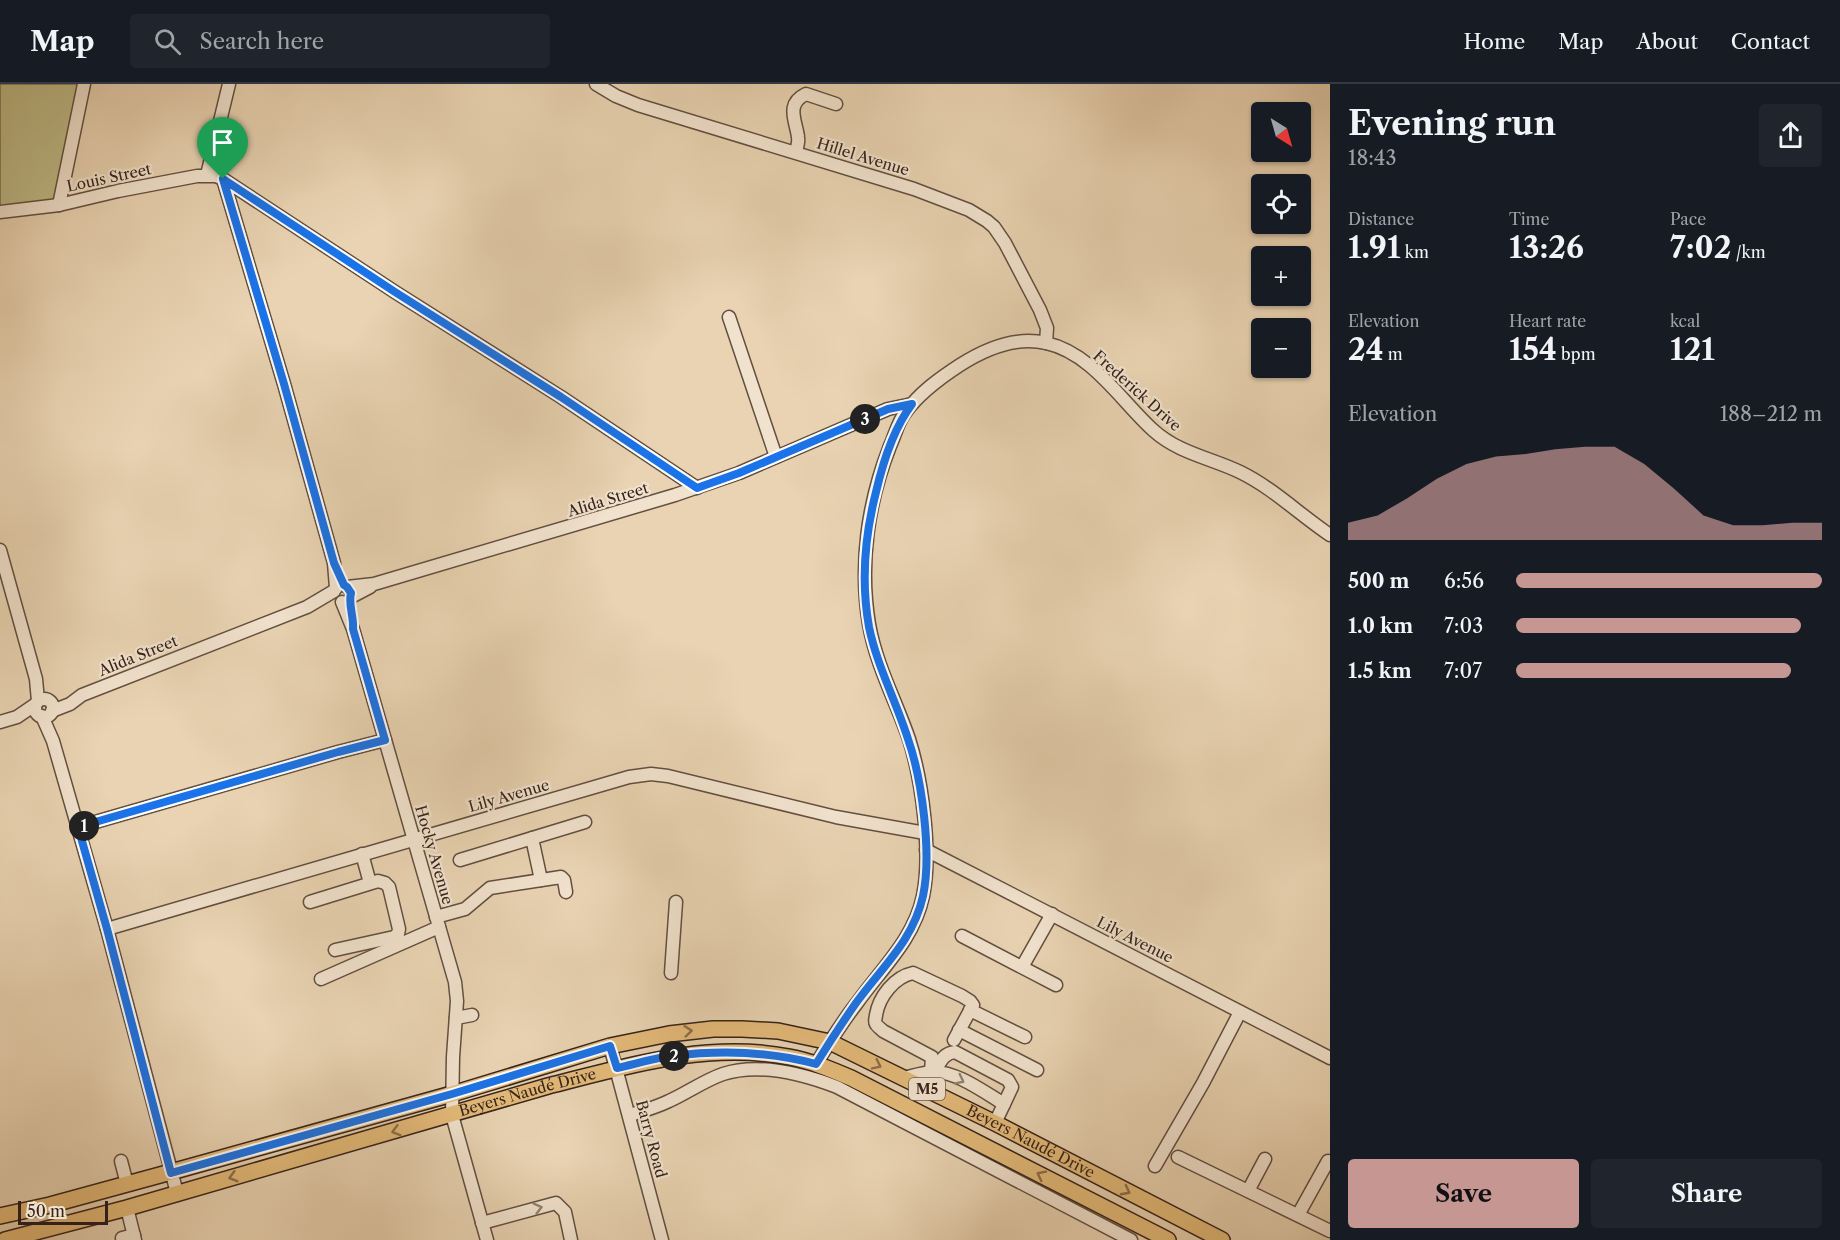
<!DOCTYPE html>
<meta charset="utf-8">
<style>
:root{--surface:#171b24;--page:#20242c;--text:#f1f3f6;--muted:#9ea1a6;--line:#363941;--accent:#c59692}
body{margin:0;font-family:"Libre Caslon Text",serif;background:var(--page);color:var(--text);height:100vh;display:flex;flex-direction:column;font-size:22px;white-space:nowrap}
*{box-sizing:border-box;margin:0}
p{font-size:20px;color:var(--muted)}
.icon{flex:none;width:33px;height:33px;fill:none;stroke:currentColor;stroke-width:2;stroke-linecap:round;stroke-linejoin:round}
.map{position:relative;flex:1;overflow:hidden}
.details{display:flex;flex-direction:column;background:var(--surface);width:510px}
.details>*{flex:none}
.needle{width:39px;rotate:143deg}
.tools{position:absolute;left:1251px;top:18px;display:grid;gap:12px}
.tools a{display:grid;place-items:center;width:60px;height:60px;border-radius:6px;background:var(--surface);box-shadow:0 2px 4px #0004;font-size:30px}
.scale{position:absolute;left:18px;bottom:15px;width:90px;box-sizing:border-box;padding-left:6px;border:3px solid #35231b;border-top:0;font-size:16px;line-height:21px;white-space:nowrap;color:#35231b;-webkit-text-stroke:4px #f1e2cd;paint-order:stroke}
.pin{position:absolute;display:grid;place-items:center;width:51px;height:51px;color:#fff;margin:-62px -26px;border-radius:50% 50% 50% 0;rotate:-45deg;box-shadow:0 0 6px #0007}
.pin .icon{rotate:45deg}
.km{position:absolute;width:30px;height:30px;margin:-15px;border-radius:50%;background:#222;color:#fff;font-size:16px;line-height:30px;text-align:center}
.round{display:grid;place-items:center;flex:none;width:63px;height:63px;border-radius:6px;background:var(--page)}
.head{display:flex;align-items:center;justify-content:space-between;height:102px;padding:0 18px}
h1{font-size:33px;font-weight:800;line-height:45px}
.figures{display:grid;grid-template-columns:repeat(3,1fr);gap:9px;height:102px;padding:6px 18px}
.figures div{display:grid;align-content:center}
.figures b{font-size:30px;font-weight:800}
.figures small{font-size:16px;font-weight:400}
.figures p{font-size:16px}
.chart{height:168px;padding:12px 18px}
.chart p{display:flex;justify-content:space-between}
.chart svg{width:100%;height:108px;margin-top:6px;fill:var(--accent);opacity:.7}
.action{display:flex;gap:12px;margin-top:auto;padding:12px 18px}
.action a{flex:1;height:69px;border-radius:6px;background:var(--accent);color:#111;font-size:24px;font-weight:800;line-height:69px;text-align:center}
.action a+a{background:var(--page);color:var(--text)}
ul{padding:0 18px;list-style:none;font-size:20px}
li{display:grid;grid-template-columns:96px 72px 1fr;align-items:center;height:45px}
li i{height:15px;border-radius:8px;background:var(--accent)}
header{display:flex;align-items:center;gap:36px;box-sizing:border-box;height:84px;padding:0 30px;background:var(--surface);border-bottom:2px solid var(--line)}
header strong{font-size:28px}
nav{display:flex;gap:33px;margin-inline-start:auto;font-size:21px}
.search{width:420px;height:54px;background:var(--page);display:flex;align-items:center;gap:15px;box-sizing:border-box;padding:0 21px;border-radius:6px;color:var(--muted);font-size:22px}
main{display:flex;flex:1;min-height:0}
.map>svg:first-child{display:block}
.green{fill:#beba87;stroke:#7a6e51;stroke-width:1.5}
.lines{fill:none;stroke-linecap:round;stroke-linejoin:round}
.minor-casing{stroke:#624f41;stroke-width:15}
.major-casing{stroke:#35231b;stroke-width:18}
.minor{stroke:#f1e2cd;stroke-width:12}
.major{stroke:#e4ba79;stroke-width:15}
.oneway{stroke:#8c6e4a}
.oneway2{stroke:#938274}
.route-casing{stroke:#fff;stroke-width:12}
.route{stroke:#1a73e8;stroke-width:8}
.labels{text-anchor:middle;stroke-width:4.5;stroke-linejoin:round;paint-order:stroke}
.shield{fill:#f1e2cd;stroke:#6d5c50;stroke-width:1.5}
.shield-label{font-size:14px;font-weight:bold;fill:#35231b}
.street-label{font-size:15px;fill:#35231b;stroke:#f1e2cd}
</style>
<header>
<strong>Map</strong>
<div class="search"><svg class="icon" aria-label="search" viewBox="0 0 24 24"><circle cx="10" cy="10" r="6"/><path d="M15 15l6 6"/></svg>Search here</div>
<nav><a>Home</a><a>Map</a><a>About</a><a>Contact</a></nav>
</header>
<main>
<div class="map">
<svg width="1330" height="1156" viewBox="0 0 1330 1156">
<rect width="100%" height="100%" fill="#e9d3b2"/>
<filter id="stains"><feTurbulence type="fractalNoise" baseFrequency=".00333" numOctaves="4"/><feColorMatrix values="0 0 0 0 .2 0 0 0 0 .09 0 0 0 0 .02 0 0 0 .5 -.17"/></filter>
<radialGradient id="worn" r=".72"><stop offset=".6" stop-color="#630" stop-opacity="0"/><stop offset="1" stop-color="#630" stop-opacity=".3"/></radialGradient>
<path class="green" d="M0,0H84L59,121L0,125Z"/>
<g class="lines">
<g class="minor-casing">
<g id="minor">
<path d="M596,0L616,12L638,21L914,105L969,126L987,137L994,143L1005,159L1040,226L1047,244L1046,259"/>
<path d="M796,68C797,63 799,58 798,53C796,37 785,20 806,10L836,20"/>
<path d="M207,91L229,0"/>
<path d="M223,95L284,300L334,479L336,504"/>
<path d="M59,121L84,0"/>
<path d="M0,128L59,121L118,107L197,92H216L223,95L395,208L561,313L697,404"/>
<path d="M729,233L776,373"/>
<path d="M0,466L36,595L38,617"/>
<path d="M347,503L374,500L675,411L739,389L888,325L912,320"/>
<path d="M351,513L370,503"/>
<path d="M342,518L353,545L455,898L457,917L453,973L452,1031L487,1156"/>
<circle cx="44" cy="624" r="9"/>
<path d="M52,627L70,620L82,611L307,523L334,507"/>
<path d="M42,632L53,657L107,845L177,1109"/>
<path d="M0,638L17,633L36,620"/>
<path d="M78,743L338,668L385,656"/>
<path d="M532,754L541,796"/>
<path d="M926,766L1330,974"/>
<path d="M362,770L370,799"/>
<path d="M460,776L585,738"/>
<path d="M310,818L378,797L385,799L389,803L399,845L398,850L394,853L335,866"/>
<path d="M436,833L465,825L490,804L561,793L564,796L566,808"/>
<path d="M107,845L629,693L651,690L668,692L836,733L925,749"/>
<path d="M962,852L1056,901"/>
<path d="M1022,883L1052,830"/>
<path d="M671,889L676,818"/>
<path d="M321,895L439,843"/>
<path d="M970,926L1025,953"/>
<path d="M456,934L472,931"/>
<path d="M959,946L1037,986"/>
<path d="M610,962L662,1156"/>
<path d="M816,980C829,959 842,938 857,919C882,884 914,855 923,812C932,769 922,696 909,655C896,617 876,581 869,540C859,480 868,418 890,362C895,351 898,338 905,329C919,309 940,294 960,281C985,265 1016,252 1046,259C1092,269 1121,317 1153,346C1178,369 1211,374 1240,388C1273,404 1300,431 1330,451"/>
<path d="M931,988L932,973L883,947C881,945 877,942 876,940C874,937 876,934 876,931C879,913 894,893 913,889L962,912L970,917L973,921L954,956"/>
<path d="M934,988C940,979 943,969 955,968L1008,996L1012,1003L1004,1020"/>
<path d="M903,994C912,992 922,989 931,988C955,986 984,1008 1004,1020L995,1039"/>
<path d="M630,1031C643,1027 657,1023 669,1017C687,1009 705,996 723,990C760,978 803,990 837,1003L1131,1156"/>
<path d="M1178,1073L1330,1147"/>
<path d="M121,1077L127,1100"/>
<path d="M1155,1082L1203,999L1240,928"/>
<path d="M1248,1107L1265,1075"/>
<path d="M127,1124L135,1156"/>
<path d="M1298,1131L1328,1077"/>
<path d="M482,1139L556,1119L565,1128L571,1156"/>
<path d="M122,1154L134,1151"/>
</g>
</g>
<g class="major-casing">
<g id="major">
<path id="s1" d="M0,1132L50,1121L171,1088L452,1010L610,962L669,950L713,945H742L778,947L830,958L995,1039L1222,1156"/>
<path id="s2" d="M5,1156L127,1124L548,1002C627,982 707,957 789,973C811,977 830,985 851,994L1168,1156"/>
</g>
</g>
<use href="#minor" class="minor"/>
<use href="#major" class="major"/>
</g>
<defs><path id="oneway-chevron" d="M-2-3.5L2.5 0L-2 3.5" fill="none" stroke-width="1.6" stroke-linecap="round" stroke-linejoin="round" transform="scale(1.5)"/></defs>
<g class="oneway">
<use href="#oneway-chevron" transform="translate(688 947) rotate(-6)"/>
<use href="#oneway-chevron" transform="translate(877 981) rotate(26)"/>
<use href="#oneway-chevron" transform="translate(396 1047) rotate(164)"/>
<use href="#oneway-chevron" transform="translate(1041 1091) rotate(-153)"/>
<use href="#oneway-chevron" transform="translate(233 1093) rotate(164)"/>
<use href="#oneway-chevron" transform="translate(1126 1107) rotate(28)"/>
</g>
<g class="oneway2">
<use href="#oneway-chevron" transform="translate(960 996) rotate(27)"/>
<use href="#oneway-chevron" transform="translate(538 1124) rotate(-15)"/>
</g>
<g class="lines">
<g class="route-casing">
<path id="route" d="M223,95L395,208L561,313L697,404L739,389L888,325L912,320C893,345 883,378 876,408C865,451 861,498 869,543C877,582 896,617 908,655C922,695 932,770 923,812C913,857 882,883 856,919C842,939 829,959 816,980C768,967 721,966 672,972C654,974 635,980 617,984L610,962L452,1010L171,1089L107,845L78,743L338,668L385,656L353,545C354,532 348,521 351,509L347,503L344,501L334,479L284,300Z"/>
</g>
<use href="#route" class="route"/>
</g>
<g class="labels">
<rect class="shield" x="909" y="994" width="36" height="22" rx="4.5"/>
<g class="shield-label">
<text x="927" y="1010">M5</text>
</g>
<g class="street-label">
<text transform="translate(863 73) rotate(17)" y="5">Hillel Avenue</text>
<text transform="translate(109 94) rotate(-12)" y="5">Louis Street</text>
<text transform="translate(1137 307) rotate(42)" y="5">Frederick Drive</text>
<text transform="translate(608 416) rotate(-17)" y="5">Alida Street</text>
<text transform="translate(138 572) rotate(-22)" y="5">Alida Street</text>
<text transform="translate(509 712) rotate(-16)" y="5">Lily Avenue</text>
<text transform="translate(434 771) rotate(74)" y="5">Hocky Avenue</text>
<text transform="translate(1135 856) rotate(27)" y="5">Lily Avenue</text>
<text dy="5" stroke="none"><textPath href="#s2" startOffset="543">Beyers Naudé Drive</textPath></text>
<text transform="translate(651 1055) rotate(75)" y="5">Barry Road</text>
<text dy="5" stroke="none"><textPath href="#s1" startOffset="1080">Beyers Naudé Drive</textPath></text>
</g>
</g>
<rect width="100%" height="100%" filter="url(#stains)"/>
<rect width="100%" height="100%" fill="url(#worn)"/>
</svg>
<div class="tools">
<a><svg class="needle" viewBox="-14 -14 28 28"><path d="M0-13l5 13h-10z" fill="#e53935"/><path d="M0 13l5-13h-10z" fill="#9ea1a6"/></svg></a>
<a><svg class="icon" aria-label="locate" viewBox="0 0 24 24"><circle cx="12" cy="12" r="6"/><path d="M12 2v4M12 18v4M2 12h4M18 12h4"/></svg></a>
<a>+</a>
<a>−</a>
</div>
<div class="scale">50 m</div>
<div class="pin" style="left:223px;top:95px;background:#1e9e55"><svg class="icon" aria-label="arrive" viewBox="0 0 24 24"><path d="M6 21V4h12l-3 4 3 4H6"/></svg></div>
<b class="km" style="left:84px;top:742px">1</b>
<b class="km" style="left:674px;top:972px">2</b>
<b class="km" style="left:865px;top:335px">3</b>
</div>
<section class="details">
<div class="head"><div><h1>Evening run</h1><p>18:43</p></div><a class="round"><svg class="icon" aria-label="share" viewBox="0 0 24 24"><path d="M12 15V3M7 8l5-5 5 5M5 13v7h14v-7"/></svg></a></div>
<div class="figures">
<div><p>Distance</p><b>1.91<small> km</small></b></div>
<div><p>Time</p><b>13:26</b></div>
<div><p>Pace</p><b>7:02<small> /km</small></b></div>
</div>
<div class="figures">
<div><p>Elevation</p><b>24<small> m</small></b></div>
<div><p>Heart rate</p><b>154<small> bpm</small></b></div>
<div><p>kcal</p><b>121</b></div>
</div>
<div class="chart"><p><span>Elevation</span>188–212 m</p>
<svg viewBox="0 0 160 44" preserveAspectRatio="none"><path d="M0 44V37L10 34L20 27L30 19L40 13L50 10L60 9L70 7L80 6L90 6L100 13L110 23L120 34L130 38L140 38L150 37L160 37V44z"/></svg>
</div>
<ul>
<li><b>500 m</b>6:56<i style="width:100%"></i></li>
<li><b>1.0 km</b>7:03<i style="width:93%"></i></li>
<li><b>1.5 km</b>7:07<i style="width:90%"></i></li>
</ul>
<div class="action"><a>Save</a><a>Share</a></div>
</section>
</main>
